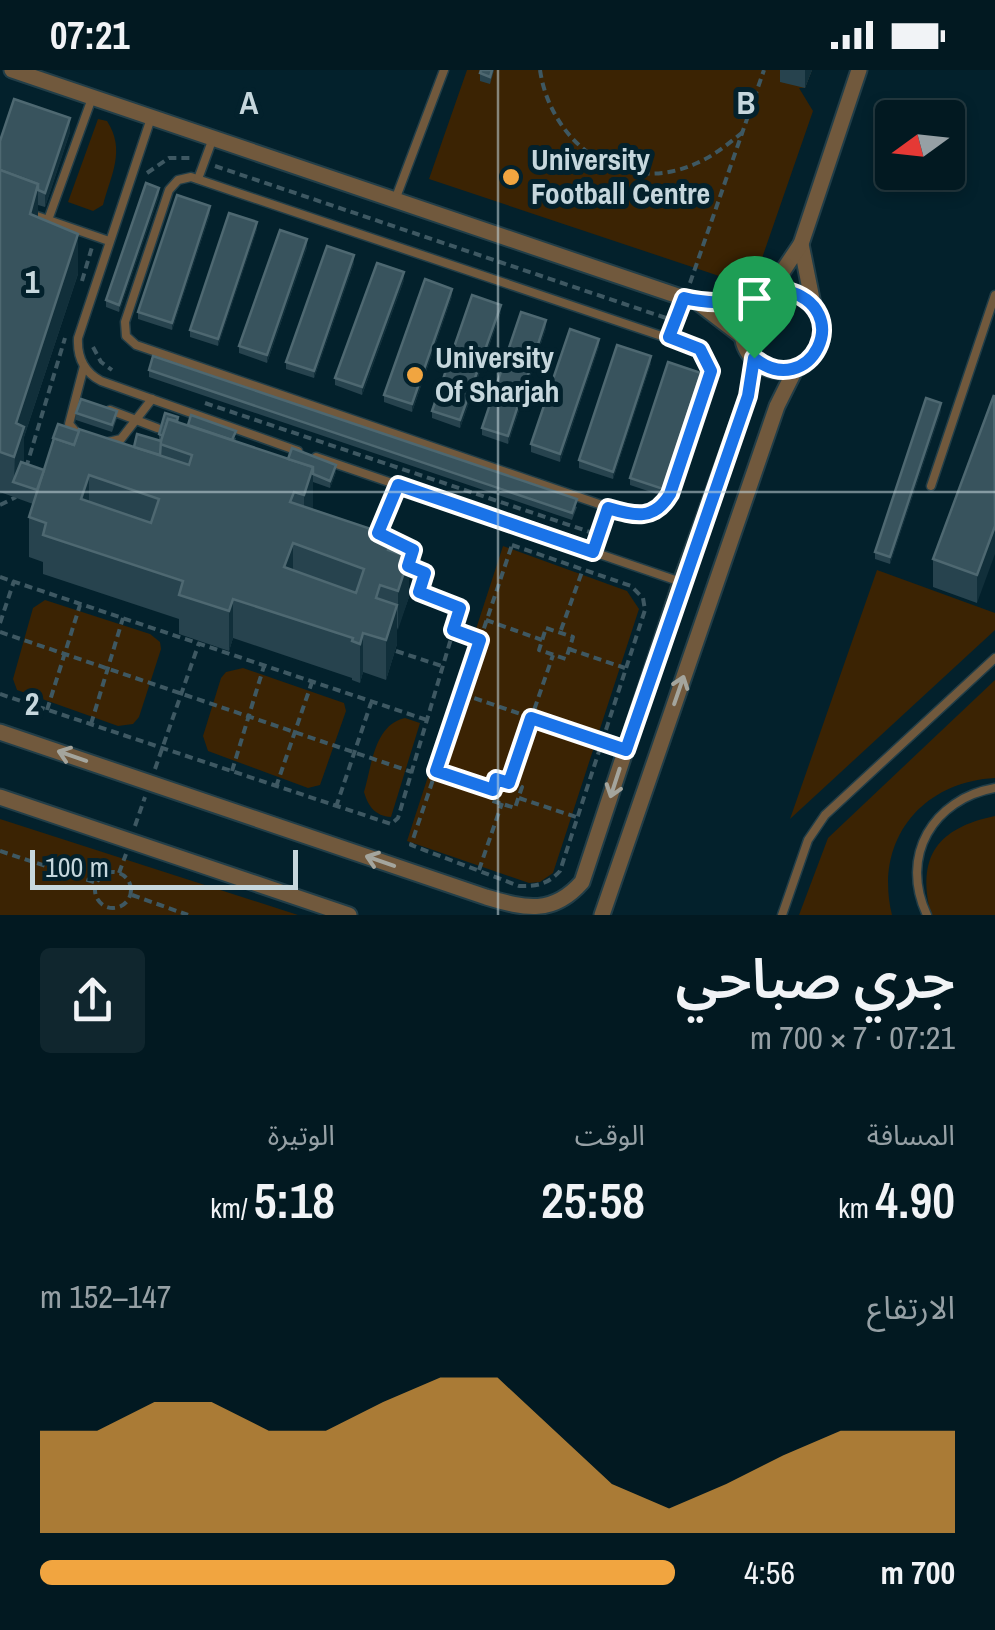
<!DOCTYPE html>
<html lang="ar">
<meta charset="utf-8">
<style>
:root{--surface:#021921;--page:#10262e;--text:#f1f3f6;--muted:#96a0a5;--line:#23383f;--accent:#f1a540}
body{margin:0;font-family:"Archivo Narrow","Noto Sans Arabic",sans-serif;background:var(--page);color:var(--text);direction:rtl;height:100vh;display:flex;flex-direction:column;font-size:38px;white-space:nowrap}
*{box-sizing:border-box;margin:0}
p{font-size:32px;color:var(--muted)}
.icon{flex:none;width:55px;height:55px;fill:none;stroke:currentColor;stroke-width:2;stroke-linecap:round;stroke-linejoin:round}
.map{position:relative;height:845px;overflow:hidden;direction:ltr}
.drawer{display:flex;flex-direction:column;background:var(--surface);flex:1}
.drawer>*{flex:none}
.needle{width:65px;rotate:255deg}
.buttons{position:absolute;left:875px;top:30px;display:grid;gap:20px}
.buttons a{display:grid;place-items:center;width:90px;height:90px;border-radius:10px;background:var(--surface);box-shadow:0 5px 15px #0003,0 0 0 2px var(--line);font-size:50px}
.scale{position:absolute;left:30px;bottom:25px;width:268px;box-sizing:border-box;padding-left:10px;border:5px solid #c6d7dd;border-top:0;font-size:28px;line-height:35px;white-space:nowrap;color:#c6d7dd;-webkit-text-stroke:8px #03212c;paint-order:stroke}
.pin{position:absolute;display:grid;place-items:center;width:85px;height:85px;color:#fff;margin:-102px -42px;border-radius:50% 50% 50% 0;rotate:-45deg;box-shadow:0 0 10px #0007}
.pin .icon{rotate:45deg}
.round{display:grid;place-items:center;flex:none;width:105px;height:105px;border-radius:10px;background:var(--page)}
.overview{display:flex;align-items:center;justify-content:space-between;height:170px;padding:0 40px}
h1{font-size:55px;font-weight:600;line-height:75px}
.figures{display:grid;grid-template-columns:repeat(3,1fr);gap:15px;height:170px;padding:10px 40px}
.figures div{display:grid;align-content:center}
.figures b{font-size:50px;font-weight:600}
.figures small{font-size:28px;font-weight:400}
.figures p{font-size:28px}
.chart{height:280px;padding:20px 40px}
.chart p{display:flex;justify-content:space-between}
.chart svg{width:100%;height:180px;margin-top:10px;fill:var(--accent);opacity:.7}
ul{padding:0 40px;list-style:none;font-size:32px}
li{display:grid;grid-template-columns:160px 120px 1fr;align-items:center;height:75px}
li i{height:25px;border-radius:12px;background:var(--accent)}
.status{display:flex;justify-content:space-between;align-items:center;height:70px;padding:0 50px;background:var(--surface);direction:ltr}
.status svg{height:28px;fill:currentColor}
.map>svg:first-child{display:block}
.green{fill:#3b2303}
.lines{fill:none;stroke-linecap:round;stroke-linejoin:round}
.lane-casing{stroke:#223e48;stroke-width:11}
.street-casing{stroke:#223e48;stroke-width:19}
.path{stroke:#3e5862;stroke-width:4;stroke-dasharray:8 5;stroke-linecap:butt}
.lane{stroke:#71593d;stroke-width:8}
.street{stroke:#71593d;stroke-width:15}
.wall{fill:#27434e}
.shaded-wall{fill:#112f3a}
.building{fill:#38535d;stroke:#4e6871;stroke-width:2.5;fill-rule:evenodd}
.oneway{stroke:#a4a59d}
.route-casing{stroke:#fff;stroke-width:20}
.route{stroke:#1a73e8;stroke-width:12}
.grid{fill:none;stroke:#c6d7dd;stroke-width:2.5;stroke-opacity:0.55}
.poi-dot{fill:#f1a540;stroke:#03212c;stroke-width:4}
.labels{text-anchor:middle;stroke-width:10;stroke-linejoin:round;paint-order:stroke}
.poi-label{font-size:30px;font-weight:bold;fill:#c6d7dd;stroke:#03212c;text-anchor:start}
.grid-label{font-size:32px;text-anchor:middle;font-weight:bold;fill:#c6d7dd;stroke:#03212c;stroke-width:10;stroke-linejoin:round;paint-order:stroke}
</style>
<div class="status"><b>07:21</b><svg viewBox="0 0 49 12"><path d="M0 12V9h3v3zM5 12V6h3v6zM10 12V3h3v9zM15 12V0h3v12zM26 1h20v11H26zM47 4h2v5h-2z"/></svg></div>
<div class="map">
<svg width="995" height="845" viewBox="0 0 995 845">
<rect width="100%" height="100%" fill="#03212c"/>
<g class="green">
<path d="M467,0H812L805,18H799L813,41L752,217L429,109Z"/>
<path d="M98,49L107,51C126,80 111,105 103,135L93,141L68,132Z"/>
<path d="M503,476L627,521L639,539L553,803L540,812L529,813L407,771Z"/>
<path d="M877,500L995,543V560L790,749Z"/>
<path d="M45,530L150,564L160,572L161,579L139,647L133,654L118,656L17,620L13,609L33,538Z"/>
<path d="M243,598L344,633L346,641L320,715L308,718L208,681L203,666L221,608L226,602Z"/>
<path d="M995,610V708C920,712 874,772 892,845H799L828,768Z"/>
<path d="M405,648L420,653L391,747C375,746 368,736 364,722C372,695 374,655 405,648Z"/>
<path d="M995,746V845H931C916,787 937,758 995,746Z"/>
<path d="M0,749L298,845H0Z"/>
</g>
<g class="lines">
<g class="lane-casing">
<g id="lane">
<path d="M151,48L78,268C77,287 84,302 101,311L298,381"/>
<path d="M191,107L700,279L709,293L710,309L665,432L651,444L631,445L136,275L126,266L125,252L169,120L178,110Z"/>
<path d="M198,109L213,68"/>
<path d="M395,130L444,0"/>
<path d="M28,143L109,171"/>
<path d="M48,150L92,28"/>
<path d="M669,267L684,229"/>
<path d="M110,340L157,358"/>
<path d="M76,362L69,354L84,296"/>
<path d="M108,372L121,369L152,329"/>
<path d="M316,387L681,512"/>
<path d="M931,416L995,225"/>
<path d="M370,467L380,459L398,415"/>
<path d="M593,482L608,439"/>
<path d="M782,845L808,770L825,745L995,588"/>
<path d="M927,845C899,786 933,729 995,718"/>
</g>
</g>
<g class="street-casing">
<g id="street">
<path d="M12,0L684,228L696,231L756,230"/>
<path d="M801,174L813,234"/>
<circle cx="782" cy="261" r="40"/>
<path d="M768,223L801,174L859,0"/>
<path d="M696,231L743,267"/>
<path d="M0,662L486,827C526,839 553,845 582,812L681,512L748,326L754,288"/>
<path d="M0,727L349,845"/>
<path d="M602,845L777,336L796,298"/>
</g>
</g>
<g class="path">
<path d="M540,0C551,75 624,127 697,93C714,86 729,73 743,62"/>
<path d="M215,96L666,248"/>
<path d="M147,103L169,88H192"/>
<path d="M82,211L92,177"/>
<path d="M690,213L764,0"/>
<path d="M93,277L101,292L112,300"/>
<path d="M205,333L590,462"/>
<path d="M26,398L65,268"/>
<path d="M0,435L16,427"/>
<path d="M512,475L631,516L643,528L645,540L560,801C547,815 537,816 519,816L411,775Z"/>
<path d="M0,507L427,650"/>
<path d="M486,550L542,570"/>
<path d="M0,553L14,511"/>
<path d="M546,558L573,567L566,589L539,580Z"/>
<path d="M453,560L480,571"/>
<path d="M561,560L583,499"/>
<path d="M0,562L412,702"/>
<path d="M569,579L625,598"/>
<path d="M396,581L442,596"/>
<path d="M0,624L391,754L398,748L460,538L419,522L425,503L409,496L413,480L388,468"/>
<path d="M462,624L612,675"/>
<path d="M47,640L80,535"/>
<path d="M91,654L123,548"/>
<path d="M155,699L199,573"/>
<path d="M232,701L264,596"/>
<path d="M436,701L493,720"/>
<path d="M496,709L522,717L515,738L490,730Z"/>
<path d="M509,713L553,585"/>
<path d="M276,717L312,612"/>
<path d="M519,728L576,747"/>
<path d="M336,737L371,633"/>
<path d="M135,756L145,727"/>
<path d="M0,781L97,813"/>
<path d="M479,800L502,733"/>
<circle cx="113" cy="820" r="18"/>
<path d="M119,803L126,784"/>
<path d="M132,825L188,845"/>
</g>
<use href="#lane" class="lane"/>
<use href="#street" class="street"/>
</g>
<g class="wall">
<path d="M494,0L490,14L480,11V3Z"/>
<path d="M780,0H812L805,18L780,12Z"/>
<path d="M70,62L45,137L38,135V147L78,204L24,367V393L44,400L53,368L79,361L134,377L159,370V364L178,352L236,368L235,371L288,389L336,402L330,418L313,412L312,440L392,482L409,527L397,560V574L386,610L363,602L360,613L352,610V608L233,568L229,581L179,564V549L43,504V492L29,487V447L33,434L0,422V71Z"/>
<path d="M159,126L119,242L106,237V230Z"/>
<path d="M210,144L172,260L138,249V242Z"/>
<path d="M257,159L218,276L190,267V260Z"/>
<path d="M307,177L267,293L239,283V276Z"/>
<path d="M354,193L314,308L286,299V292Z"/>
<path d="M404,210L362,325L335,315V308Z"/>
<path d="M452,226L412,342L384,332V325Z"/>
<path d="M501,242L460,358L432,348V341Z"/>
<path d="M546,258L508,374L482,365V358Z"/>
<path d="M599,276L560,392L531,382V374Z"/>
<path d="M651,293L613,409L579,398V390Z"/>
<path d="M149,300L577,437L572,450L149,307Z"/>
<path d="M701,310L663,426L630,415V408Z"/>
<path d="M994,325L977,533L933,517V489Z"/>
<path d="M941,341L890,494L875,489V482Z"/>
<path d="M76,343L117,348L112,362L76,350Z"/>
</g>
<g class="shaded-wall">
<path d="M805,0H812L805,18Z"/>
<path d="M70,48V62L45,137V123Z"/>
<path d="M38,114V153L30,144Z"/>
<path d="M159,118V126L119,242V235Z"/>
<path d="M210,136V144L172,260V253Z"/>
<path d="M257,152V159L218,276V269Z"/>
<path d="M78,164V204L24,367V396L14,412L16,353Z"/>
<path d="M307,169V177L267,293V285Z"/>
<path d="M354,185V193L314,308V301Z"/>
<path d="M404,202V210L362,325V317Z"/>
<path d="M452,219V226L412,342V334Z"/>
<path d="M501,235V242L460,358V350Z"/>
<path d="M546,250V258L508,374V366Z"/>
<path d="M599,269V276L560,392V384Z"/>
<path d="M651,286V293L613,409V402Z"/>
<path d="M701,303V310L663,426V419Z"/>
<path d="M941,333V341L890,494V487Z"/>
<path d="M336,395V402L330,418V411Z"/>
<path d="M313,397V437L304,465V425Z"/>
<path d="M89,405V444L81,429Z"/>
<path d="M995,456V484L977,533V505Z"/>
<path d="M293,473V513L284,497Z"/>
<path d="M409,487V527L398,560V521Z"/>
<path d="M233,529V568L229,581V541Z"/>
<path d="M397,535V574L386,610V570Z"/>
<path d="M363,563V602L360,613V574Z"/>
</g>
<g class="building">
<path d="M481,0H492L490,7L480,3Z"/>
<path d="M14,29L70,48L45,123L38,120V114L0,100V71Z"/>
<path d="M0,100L38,114L30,144L78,164L16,353L24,357L14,387L0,382Z"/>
<path d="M146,113L159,118L119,235L106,230Z"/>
<path d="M177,125L210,136L172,253L138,242Z"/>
<path d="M229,143L257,152L218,269L190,260Z"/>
<path d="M280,160L307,169L267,285L239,276Z"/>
<path d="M327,176L354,185L314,301L286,292Z"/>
<path d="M377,193L404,202L362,317L335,308Z"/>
<path d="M425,209L452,219L412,334L384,325Z"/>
<path d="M472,225L501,235L460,350L432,341Z"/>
<path d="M521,242L546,250L508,366L482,358Z"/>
<path d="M570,259L599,269L560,384L531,374Z"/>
<path d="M617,275L651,286L613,402L579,390Z"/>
<path d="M153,286L577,429L572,443L149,300Z"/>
<path d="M668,292L701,303L663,419L630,408Z"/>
<path d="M994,325L995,456L977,505L933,489Z"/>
<path d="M926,328L941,333L890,487L875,482Z"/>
<path d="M81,329L117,341L112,355L76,343Z"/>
<path d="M165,343L178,347L177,351L168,349L163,366L159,364Z"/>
<path d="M191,345L236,361L232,370L188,355Z"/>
<path d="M168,349L313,397L304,425L294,422L290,432L392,466L388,480L409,487L398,521L380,515L376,528L397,535L386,570L363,563L360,574L352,571L353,568L233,529L229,541L179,525L183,511L43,465L46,453L29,447L54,368L74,375L79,359L189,395L192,385L160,374ZM89,405L159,429L151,453L81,429ZM293,473L364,499L356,523L284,497Z"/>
<path d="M58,354L79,361L74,375L53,368Z"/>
<path d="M137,364L161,371L160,385L134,377Z"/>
<path d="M292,378L336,395L330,411L313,404V397L288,389Z"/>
<path d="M21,392L44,400L37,420L13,412Z"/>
</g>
<defs><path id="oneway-shaft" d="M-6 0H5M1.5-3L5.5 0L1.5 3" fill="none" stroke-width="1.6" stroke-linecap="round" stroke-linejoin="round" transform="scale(2.5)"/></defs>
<g class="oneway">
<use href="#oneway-shaft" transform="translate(679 620) rotate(-71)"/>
<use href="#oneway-shaft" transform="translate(72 686) rotate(-161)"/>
<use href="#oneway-shaft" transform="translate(615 713) rotate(108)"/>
<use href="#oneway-shaft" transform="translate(380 791) rotate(-161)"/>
</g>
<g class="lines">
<g class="route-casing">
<path id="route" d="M784,220C859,238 809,333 754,288L748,326L626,680L531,648L509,713L496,709L493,720L436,701L480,570L453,560L460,538L419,522L425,503L408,496L413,480L378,463L398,415L593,482L608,438C635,446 654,451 670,424L711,301L700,279L669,267L684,228C704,233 731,234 752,230C763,228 772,222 784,220Z"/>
</g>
<use href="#route" class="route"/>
</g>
<path class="grid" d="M498,0V845M0,422H995"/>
<g class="poi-dot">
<circle cx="511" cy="107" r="10"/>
<circle cx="415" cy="305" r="10"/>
</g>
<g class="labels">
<g class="poi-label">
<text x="531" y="100">University<tspan x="531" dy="34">Football Centre</tspan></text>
<text x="435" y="298">University<tspan x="435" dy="34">Of Sharjah</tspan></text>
</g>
</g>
<g class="grid-label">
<text x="249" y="44">A</text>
<text x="746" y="44">B</text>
<text x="32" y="223">1</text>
<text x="32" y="645">2</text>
</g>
</svg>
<div class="buttons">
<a><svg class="needle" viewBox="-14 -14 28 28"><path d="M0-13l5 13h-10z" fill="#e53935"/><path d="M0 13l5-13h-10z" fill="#96a0a5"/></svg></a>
</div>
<div class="scale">100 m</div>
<div class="pin" style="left:754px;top:288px;background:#1e9e55"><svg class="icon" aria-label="arrive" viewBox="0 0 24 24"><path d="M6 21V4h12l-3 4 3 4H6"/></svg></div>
</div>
<section class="drawer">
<div class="overview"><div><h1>جري صباحي</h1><p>07:21 · 7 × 700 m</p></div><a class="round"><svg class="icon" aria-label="share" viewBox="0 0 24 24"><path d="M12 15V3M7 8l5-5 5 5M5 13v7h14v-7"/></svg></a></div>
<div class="figures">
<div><p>المسافة</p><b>4.90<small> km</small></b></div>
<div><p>الوقت</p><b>25:58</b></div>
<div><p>الوتيرة</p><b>5:18<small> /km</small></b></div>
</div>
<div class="chart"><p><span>الارتفاع</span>147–152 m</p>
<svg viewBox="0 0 160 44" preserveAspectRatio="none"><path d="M0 44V19L10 19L20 12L30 12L40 19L50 19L60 12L70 6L80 6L90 19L100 32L110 38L120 32L130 25L140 19L150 19L160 19V44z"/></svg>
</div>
<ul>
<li><b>700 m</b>4:56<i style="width:100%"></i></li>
</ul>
</section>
